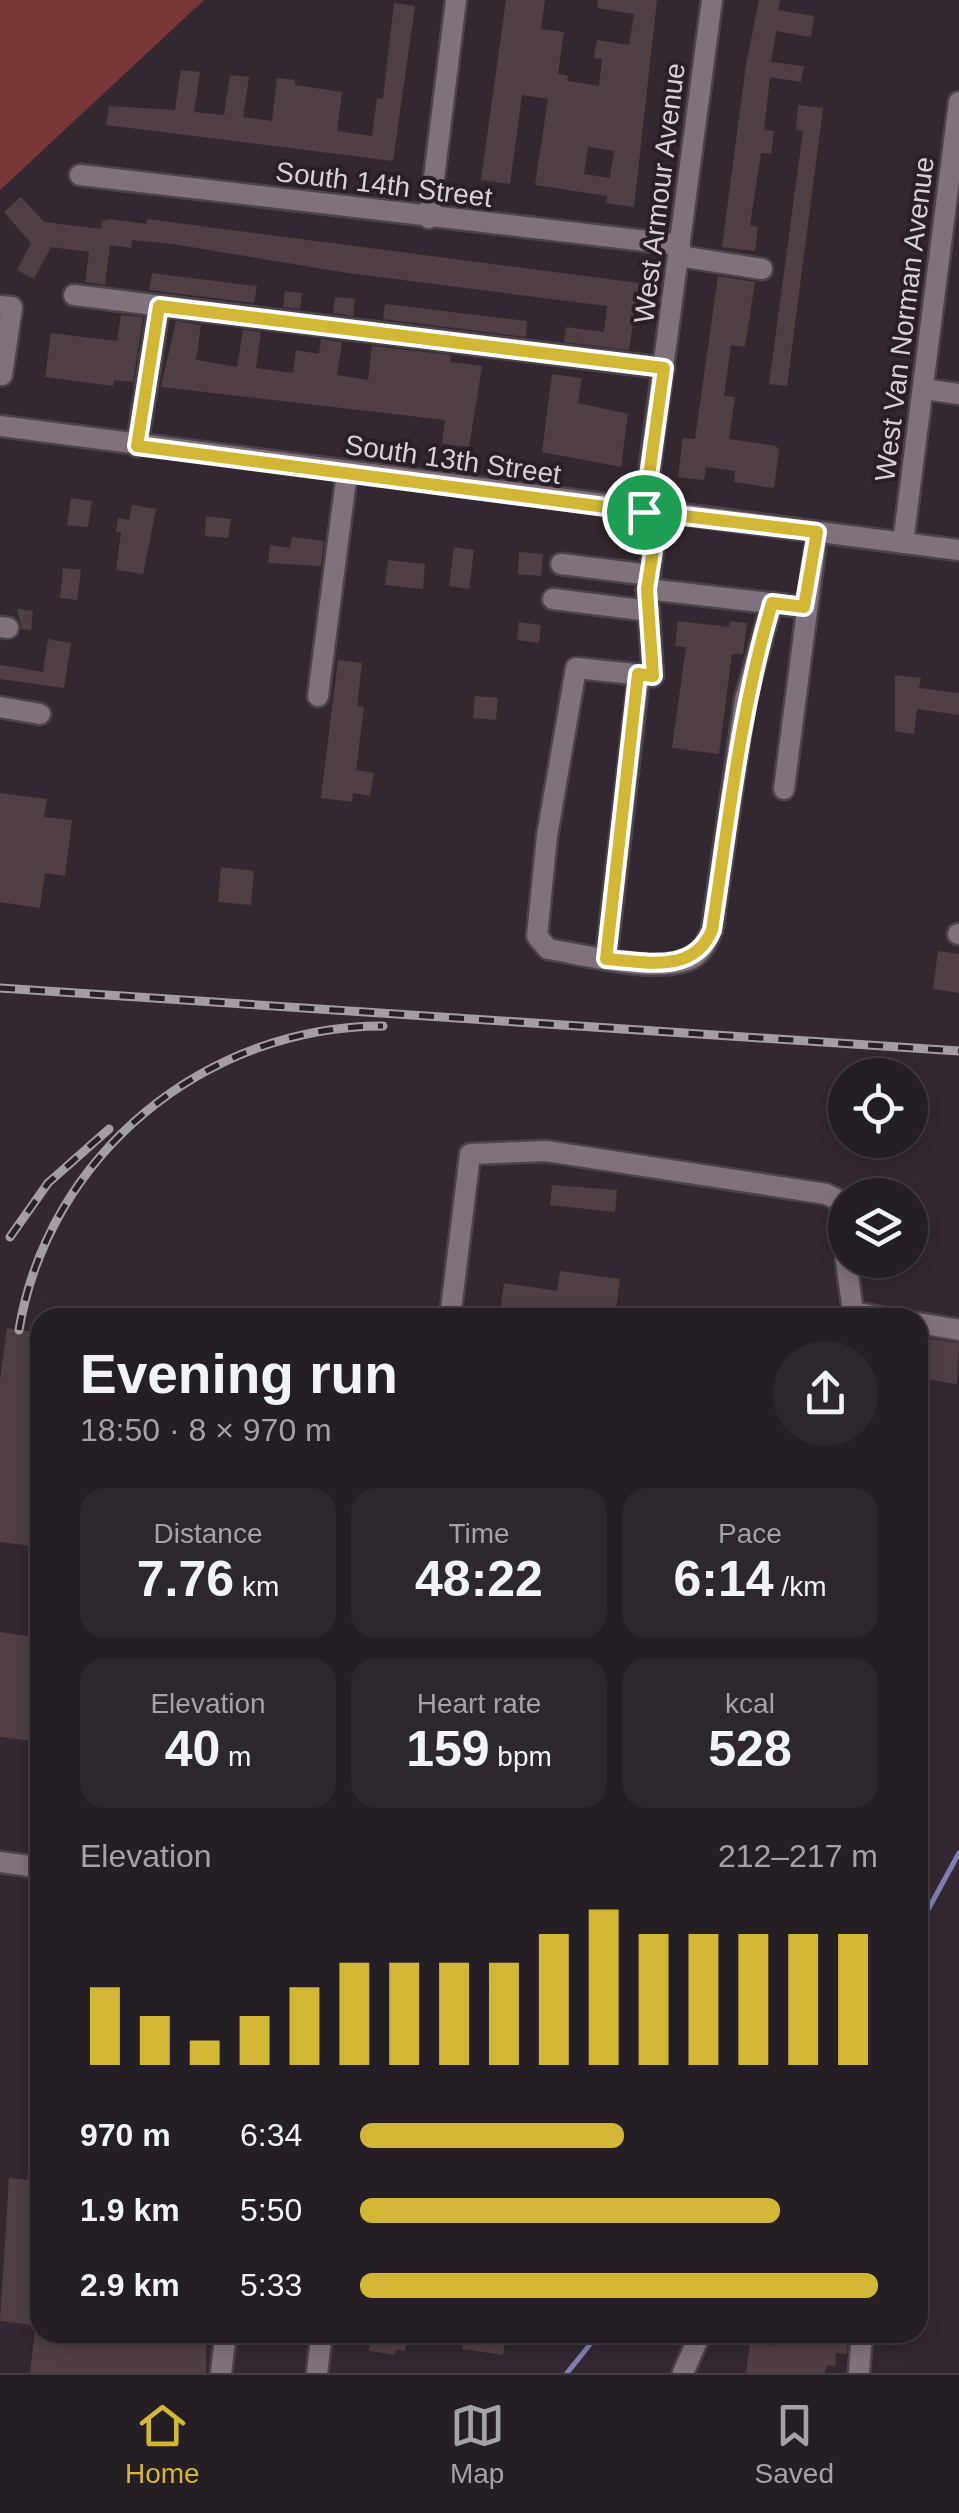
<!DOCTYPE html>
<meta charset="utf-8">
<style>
:root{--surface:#261e25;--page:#2e272d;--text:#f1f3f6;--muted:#a4a2a7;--line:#423c42;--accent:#d2b635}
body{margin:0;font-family:Arial,sans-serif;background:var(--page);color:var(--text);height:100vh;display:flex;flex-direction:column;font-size:38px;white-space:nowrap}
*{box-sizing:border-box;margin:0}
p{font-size:32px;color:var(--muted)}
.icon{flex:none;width:55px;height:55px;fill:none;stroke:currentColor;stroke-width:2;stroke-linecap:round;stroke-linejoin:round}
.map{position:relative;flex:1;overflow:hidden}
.sheet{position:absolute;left:30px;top:1308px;width:898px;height:1035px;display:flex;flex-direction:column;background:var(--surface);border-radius:30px;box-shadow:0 5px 15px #0003,0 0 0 2px var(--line)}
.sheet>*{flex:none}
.fabs{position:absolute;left:828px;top:1058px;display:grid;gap:20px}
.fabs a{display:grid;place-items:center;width:100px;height:100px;border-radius:50%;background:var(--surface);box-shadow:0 5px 15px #0003,0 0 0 2px var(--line);font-size:50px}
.pin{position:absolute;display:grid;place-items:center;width:85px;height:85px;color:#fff;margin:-42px;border:5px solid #fff;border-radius:50%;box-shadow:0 2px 10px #0007}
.round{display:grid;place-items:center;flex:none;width:105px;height:105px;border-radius:52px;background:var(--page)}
.summary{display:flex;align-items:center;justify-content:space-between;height:170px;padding:0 50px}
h1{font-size:55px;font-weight:700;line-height:75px}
.figures{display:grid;grid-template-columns:repeat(3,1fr);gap:15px;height:170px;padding:10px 50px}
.figures div{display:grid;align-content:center;border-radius:25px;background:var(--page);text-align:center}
.figures b{font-size:50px;font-weight:700}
.figures small{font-size:28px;font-weight:400}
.figures p{font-size:28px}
.chart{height:280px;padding:20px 50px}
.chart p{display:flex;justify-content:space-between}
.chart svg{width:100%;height:180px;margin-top:10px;stroke:var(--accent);stroke-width:6}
ul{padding:0 50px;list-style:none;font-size:32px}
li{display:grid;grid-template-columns:160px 120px 1fr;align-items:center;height:75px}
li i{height:25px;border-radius:12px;background:var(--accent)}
.dock{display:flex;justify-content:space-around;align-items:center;height:140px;border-top:2px solid var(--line);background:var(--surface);font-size:28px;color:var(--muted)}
.dock a{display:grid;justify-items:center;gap:5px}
.dock .on{color:var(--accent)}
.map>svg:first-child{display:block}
.green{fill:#7a3737}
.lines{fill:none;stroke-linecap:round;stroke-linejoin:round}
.stream{stroke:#827eb4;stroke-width:5}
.building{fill:#4f3f44;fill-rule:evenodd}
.minor-casing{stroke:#4c434a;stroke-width:25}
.minor{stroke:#80727d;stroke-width:20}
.rail-casing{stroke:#a59da4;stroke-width:9}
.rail{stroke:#291f27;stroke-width:5;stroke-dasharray:15;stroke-linecap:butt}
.route-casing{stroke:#fff;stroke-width:20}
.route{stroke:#d2b635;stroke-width:12}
.labels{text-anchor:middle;stroke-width:8;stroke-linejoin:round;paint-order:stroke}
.street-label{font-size:28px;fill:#d7d0d6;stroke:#291f27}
</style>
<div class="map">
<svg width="959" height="2373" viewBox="0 0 959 2373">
<rect width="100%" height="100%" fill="#332831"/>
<path class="green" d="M0,0H204L0,190Z"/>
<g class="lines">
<g class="stream">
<path d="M918,1928L959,1853"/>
<path d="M567,2373L600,2332"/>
</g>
</g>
<g class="building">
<path d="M506,0H545L541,29L564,32L558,74L568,76L567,81L599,86L602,59L594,58L597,40L629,45L634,14L597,8L598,0H657L634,207L606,203L607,196L535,185L548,99L522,95L510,184L481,180ZM588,147L614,151L610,178L584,174Z"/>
<path d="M759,0H780L778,10L814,16L811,37L776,31L771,62L804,66L801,82L770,77L764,130L774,131L771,154L761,153L750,225L758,227L755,251L722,247L746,65Z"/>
<path d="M394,3L415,6L393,161L106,125L109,106L175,110L181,70L200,72L194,112L224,115L230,75L249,77L243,117L272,121L277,78L295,80V85L342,92L337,131L372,136L377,98L383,99Z"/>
<path d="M798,105L823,108L787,386L769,384L803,131L796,130Z"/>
<path d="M21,197L44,222L101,229L102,221L110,219L147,224V219L639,283L629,350L564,342L566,327L604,332L607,306L348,273L173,244L132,240L131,248L110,245L105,285L85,282L89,252L51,247L34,279L17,270L31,243L4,212Z"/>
<path d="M152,273L257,286L254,303L149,290Z"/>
<path d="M718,276L755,282L745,347L731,345L724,396L735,397L729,439L776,446L779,450L774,488L734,482L735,471L706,467L704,480L678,477L683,438L695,439Z"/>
<path d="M285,291L302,293L300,309L283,307Z"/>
<path d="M335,297L355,299L353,316L333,313Z"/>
<path d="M385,304L527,321L526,337L383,319Z"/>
<path d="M121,315L143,317L133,382L114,380L113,386L45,377L51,333L117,341Z"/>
<path d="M176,321L201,325L196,360L237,367L243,330L261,332L256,368L293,373L296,350L319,354L321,339L342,342L337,375L368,380L372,346L451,355L450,362L482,366L469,447L442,444L445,420L161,387Z"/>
<path d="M552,374L582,378L578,403L628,414L621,467L542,452Z"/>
<path d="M71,498L92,501L88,527L67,525Z"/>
<path d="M132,505L156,509L143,574L116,570L121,532H116L118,518L129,520Z"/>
<path d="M206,516L231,519L228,538L205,536Z"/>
<path d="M292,537L324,541L321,566L268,563L270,545L290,548Z"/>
<path d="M454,547L474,550L469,589L449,586Z"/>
<path d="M519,552L543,554L541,576L518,574Z"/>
<path d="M388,560L425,564L423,589L385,585Z"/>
<path d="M63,568L81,570L77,600L60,598Z"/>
<path d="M17,609L33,611L31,630L22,629Z"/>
<path d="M678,621L729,627L730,621L747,623L743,654H732L719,754L672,748L686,647L675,646Z"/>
<path d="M519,622L541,625L539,643L517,640Z"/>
<path d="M48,639L71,643L64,688L0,679V665L43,672Z"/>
<path d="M338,660L362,663L357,706L364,707L356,770L374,773L370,796L353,793L352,802L321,798Z"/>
<path d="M895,675L921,678L919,688L959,693V715L917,709L914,734L895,731Z"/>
<path d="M475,696L498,698L496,720L473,718Z"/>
<path d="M0,793L47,799L44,817L72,820L65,876L45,873L40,908L0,902Z"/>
<path d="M221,867L254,871L251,905L218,902Z"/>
<path d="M938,951L959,954V993L933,989Z"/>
<path d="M552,1185L617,1190L615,1212L550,1205Z"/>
<path d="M560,1271L620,1279L615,1318H499L504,1283L557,1291Z"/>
<path d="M7,1328L40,1333V1547L0,1542V1380Z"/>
<path d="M918,1337L959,1343L957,1384L918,1378Z"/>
<path d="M0,1632L40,1638V1742L0,1737Z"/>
<path d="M31,2150H40V2326L0,2321L9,2178L27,2180Z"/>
<path d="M35,2332H206V2373H30Z"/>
<path d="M372,2332H408L405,2351L396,2350L395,2355L369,2351Z"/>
<path d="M465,2332H506L503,2355L462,2349Z"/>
<path d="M777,2332H848L847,2354L836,2353L835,2366L827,2365L825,2373H746L750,2343L775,2346Z"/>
</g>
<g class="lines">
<g class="minor-casing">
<g id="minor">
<path d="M80,175L680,245"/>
<path d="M429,218L456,0"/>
<path d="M679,256L762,269"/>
<path d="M74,295L664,368"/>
<path d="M0,306L12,307L2,375"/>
<path d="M924,389L959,394"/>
<path d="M0,426L959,550"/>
<path d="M137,446L159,306"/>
<path d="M644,511L712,0"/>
<path d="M659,513L647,589L804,607"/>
<path d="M903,543L959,102"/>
<path d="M561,564L650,575"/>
<path d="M647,589L653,676L576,668L547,836L537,936L548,949C585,955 653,973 688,960C702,955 707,941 712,930L745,700L772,603"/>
<path d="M553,599L649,611"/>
<path d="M0,627L8,628"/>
<path d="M318,696L347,472"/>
<path d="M0,707L40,714"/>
<path d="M784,789L817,533"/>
<path d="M958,934H959"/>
<path d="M606,959L639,674"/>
<path d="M846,1260L853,1312L884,1318"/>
<path d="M450,1318L470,1154L546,1151L826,1194L845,1203V1222"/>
<path d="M918,1323L959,1330"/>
<path d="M0,1862L29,1866"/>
<path d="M221,2373L226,2332"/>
<path d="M317,2373L322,2332"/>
<path d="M683,2373L701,2332"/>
<path d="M859,2373L862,2332"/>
</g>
</g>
<use href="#minor" class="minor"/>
<g class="rail-casing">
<g id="rail">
<path d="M0,988L959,1051"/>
<path d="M10,1237L48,1183L109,1129"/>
<path d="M19,1330C48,1155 205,1026 383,1026"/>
</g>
</g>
<use href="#rail" class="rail"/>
</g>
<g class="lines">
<g class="route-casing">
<path id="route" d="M644,512L137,446L159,306L664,368L644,512L659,513L647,589L653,676L638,674L606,959C646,962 694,974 712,930C729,819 740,711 772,603L804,607L817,532L659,513L644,512"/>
</g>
<use href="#route" class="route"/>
</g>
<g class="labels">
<g class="street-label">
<text transform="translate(384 184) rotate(7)" y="10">South 14th Street</text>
<text transform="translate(659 193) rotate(-83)" y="10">West Armour Avenue</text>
<text transform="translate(904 319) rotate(-83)" y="10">West Van Norman Avenue</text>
<text transform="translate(453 459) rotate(8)" y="10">South 13th Street</text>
</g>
</g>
</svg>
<div class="fabs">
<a><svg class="icon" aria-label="locate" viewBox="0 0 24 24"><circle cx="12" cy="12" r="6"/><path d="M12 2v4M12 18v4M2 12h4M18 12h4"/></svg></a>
<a><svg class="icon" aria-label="layers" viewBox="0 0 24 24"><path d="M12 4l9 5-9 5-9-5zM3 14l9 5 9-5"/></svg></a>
</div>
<div class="pin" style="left:644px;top:512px;background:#1e9e55"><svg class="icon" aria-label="arrive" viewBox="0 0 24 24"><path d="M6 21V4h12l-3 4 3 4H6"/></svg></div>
<section class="sheet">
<div class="summary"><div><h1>Evening run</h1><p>18:50 · 8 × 970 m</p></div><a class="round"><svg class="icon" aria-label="share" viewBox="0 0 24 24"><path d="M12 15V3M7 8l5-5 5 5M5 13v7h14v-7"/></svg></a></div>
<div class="figures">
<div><p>Distance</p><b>7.76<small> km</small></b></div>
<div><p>Time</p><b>48:22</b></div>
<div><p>Pace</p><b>6:14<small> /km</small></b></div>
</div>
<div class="figures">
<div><p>Elevation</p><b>40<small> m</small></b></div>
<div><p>Heart rate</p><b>159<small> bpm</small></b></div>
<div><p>kcal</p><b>528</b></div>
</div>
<div class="chart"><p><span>Elevation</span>212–217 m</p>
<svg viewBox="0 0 160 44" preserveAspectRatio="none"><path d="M5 44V25M15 44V32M25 44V38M35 44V32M45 44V25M55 44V19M65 44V19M75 44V19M85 44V19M95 44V12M105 44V6M115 44V12M125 44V12M135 44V12M145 44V12M155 44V12"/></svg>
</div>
<ul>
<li><b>970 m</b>6:34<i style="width:51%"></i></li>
<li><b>1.9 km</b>5:50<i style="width:81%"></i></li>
<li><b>2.9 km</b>5:33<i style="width:100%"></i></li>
</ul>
</section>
</div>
<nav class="dock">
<a class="on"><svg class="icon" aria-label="home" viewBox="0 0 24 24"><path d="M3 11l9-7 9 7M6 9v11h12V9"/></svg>Home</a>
<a><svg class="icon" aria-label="map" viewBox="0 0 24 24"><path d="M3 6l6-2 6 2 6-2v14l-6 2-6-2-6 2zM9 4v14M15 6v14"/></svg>Map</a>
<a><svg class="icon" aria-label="saved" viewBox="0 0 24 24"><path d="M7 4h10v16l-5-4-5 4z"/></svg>Saved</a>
</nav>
